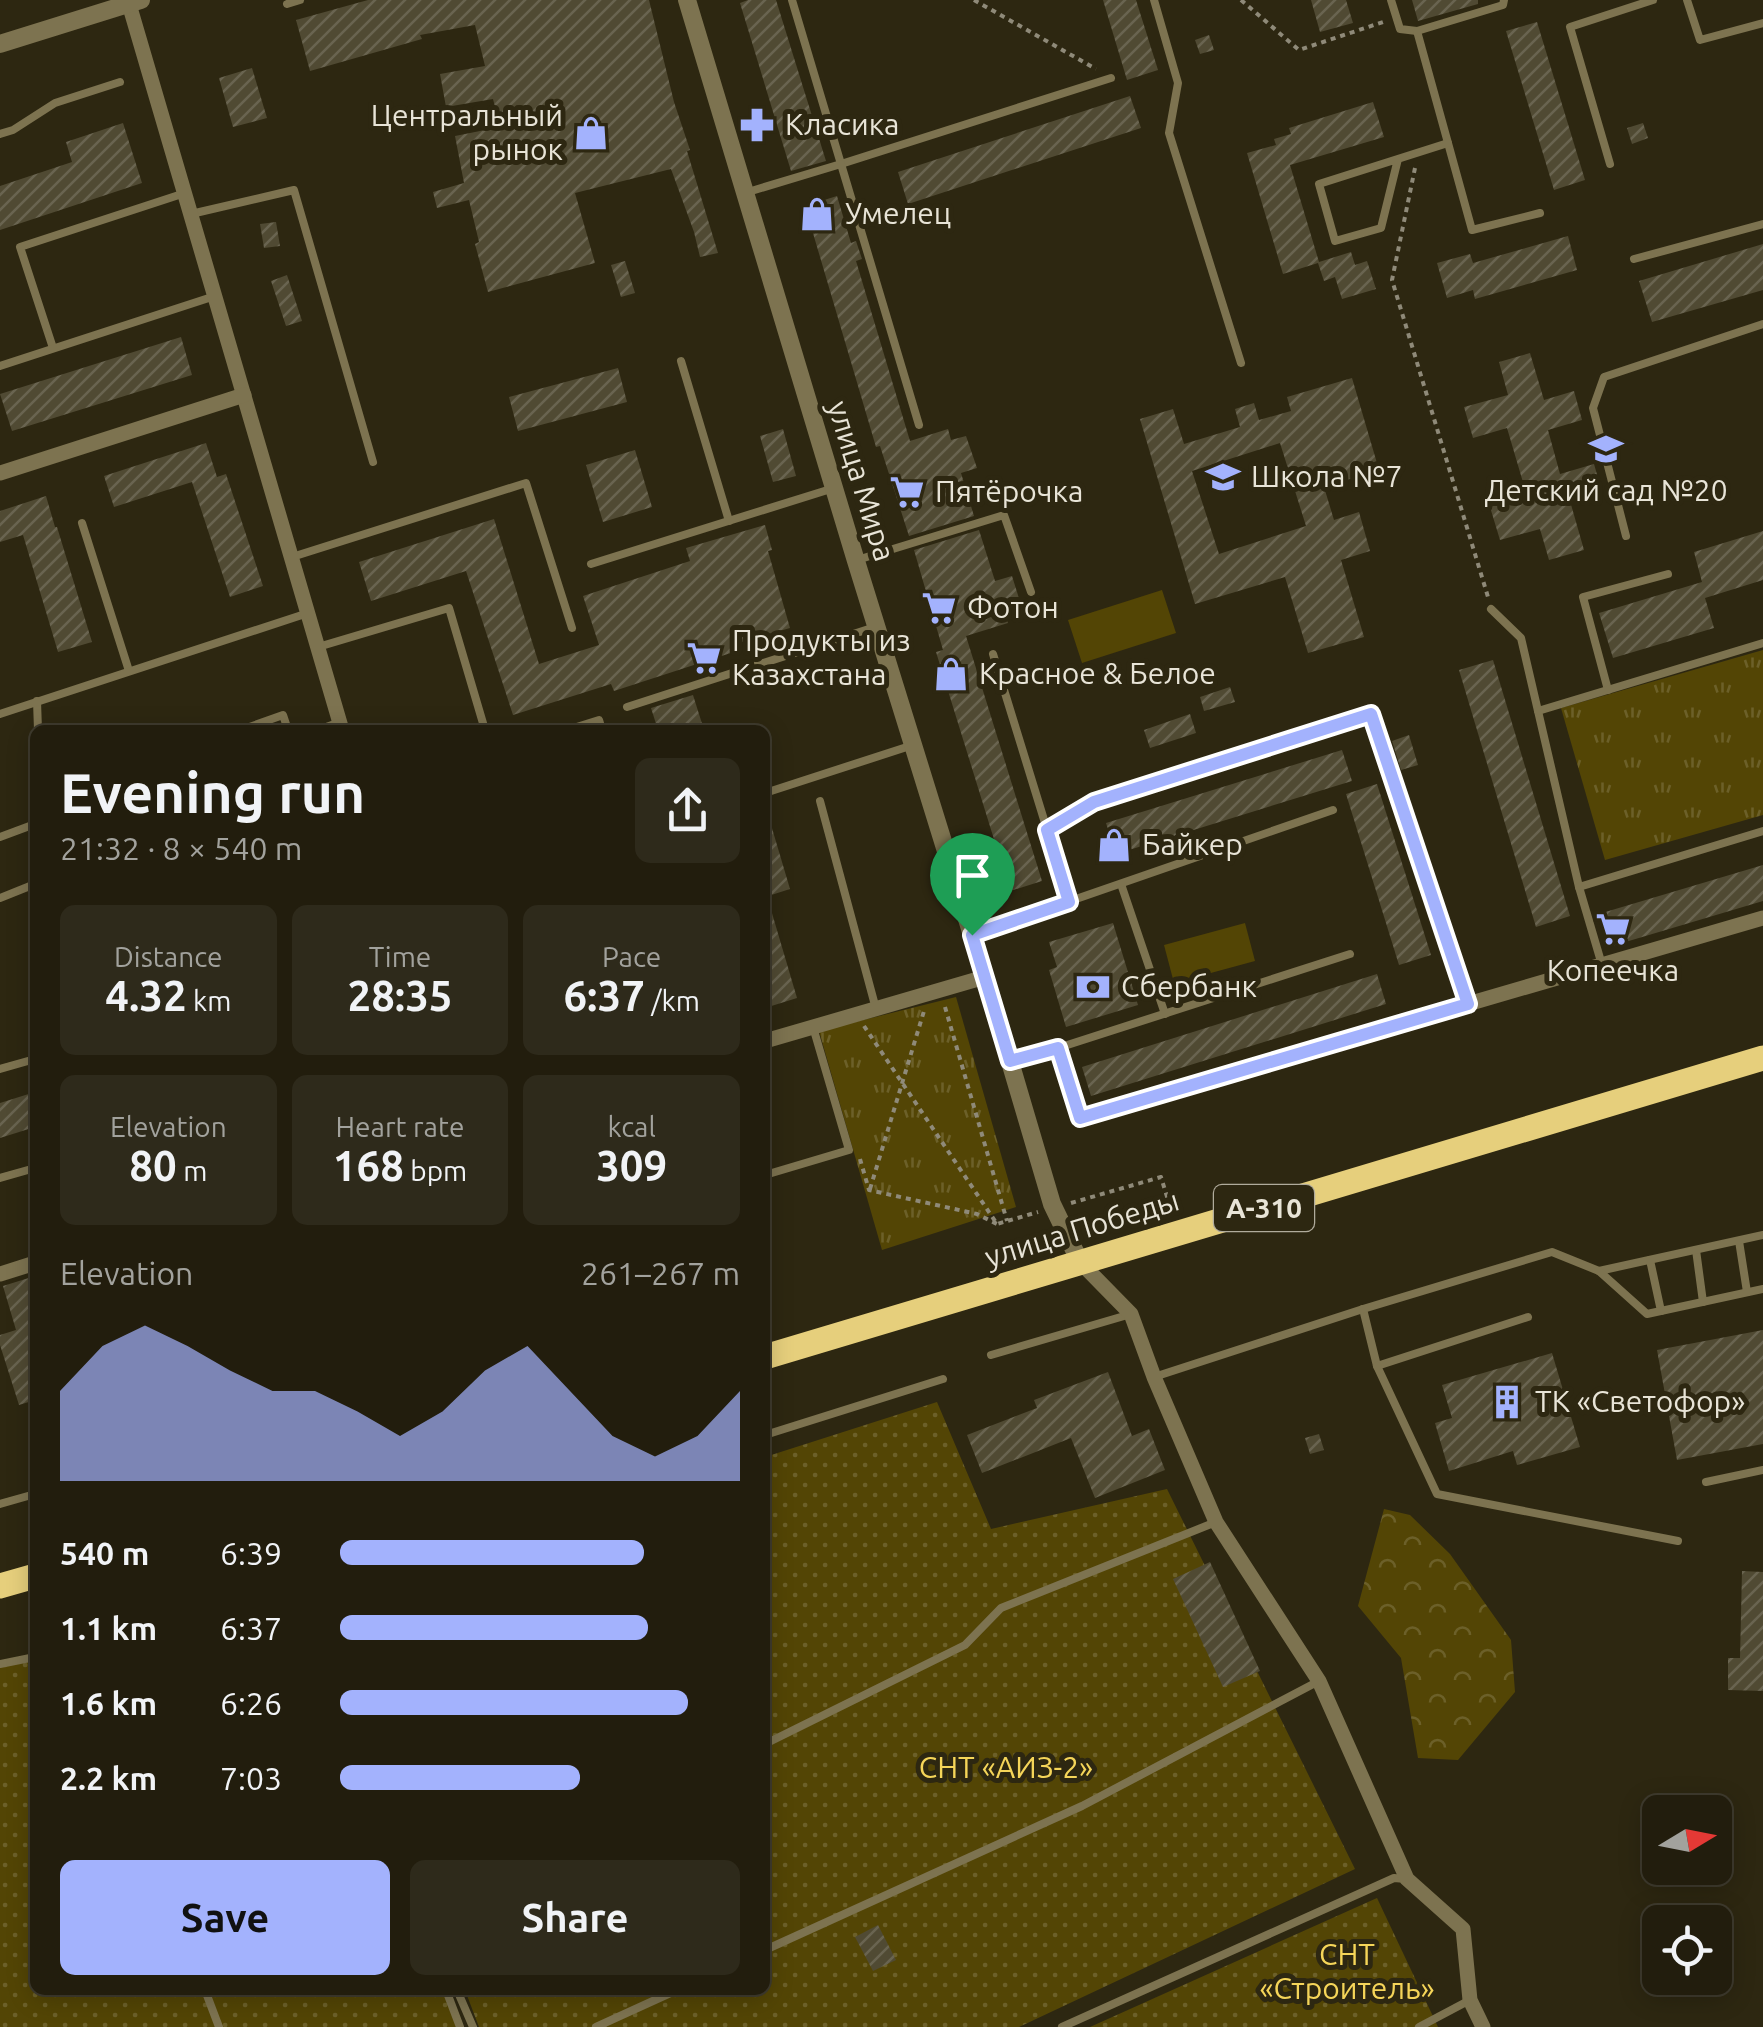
<!DOCTYPE html>
<meta charset="utf-8">
<style>
:root{--surface:#221d0d;--page:#2e2a1b;--text:#f1f3f6;--muted:#a2a29d;--line:#3f3b2e;--accent:#a3b2fd}
body{margin:0;font-family:Ubuntu,sans-serif;background:var(--page);color:var(--text);height:100vh;display:flex;flex-direction:column;font-size:38px;white-space:nowrap}
*{box-sizing:border-box;margin:0}
p{font-size:32px;color:var(--muted)}
.icon{flex:none;width:55px;height:55px;fill:none;stroke:currentColor;stroke-width:2;stroke-linecap:round;stroke-linejoin:round}
.map{position:relative;flex:1;overflow:hidden}
.panel{position:absolute;left:30px;top:725px;width:740px;height:1270px;display:flex;flex-direction:column;background:var(--surface);border-radius:15px;box-shadow:0 5px 25px #0003,0 0 0 2px var(--line)}
.panel>*{flex:none}
.needle{width:65px;rotate:80deg}
.fabs{position:absolute;left:1642px;top:1795px;display:grid;gap:20px}
.fabs a{display:grid;place-items:center;width:90px;height:90px;border-radius:15px;background:var(--surface);box-shadow:0 5px 25px #0003,0 0 0 2px var(--line);font-size:50px}
.pin{position:absolute;display:grid;place-items:center;width:85px;height:85px;color:#fff;margin:-102px -42px;border-radius:50% 50% 50% 0;rotate:-45deg;box-shadow:0 0 10px #0007}
.pin .icon{rotate:45deg}
.round{display:grid;place-items:center;flex:none;width:105px;height:105px;border-radius:15px;background:var(--page)}
.summary{display:flex;align-items:center;justify-content:space-between;height:170px;padding:0 30px}
h1{font-size:55px;font-weight:600;line-height:75px}
.stats{display:grid;grid-template-columns:repeat(3,1fr);gap:15px;height:170px;padding:10px 30px}
.stats div{display:grid;align-content:center;border-radius:15px;background:var(--page);text-align:center}
.stats b{font-size:42px;font-weight:600}
.stats small{font-size:28px;font-weight:400}
.stats p{font-size:28px}
.chart{height:280px;padding:20px 30px}
.chart p{display:flex;justify-content:space-between}
.chart svg{width:100%;height:180px;margin-top:10px;fill:var(--accent);opacity:.7}
.button{display:flex;gap:20px;margin-top:auto;padding:20px 30px}
.button a{flex:1;height:115px;border-radius:15px;background:var(--accent);color:#111;font-size:40px;font-weight:600;line-height:115px;text-align:center}
.button a+a{background:var(--page);color:var(--text)}
ul{padding:0 30px;list-style:none;font-size:32px}
li{display:grid;grid-template-columns:160px 120px 1fr;align-items:center;height:75px}
li i{height:25px;border-radius:12px;background:var(--accent)}
.map>svg:first-child{display:block}
.grass{fill:#534505}
.forest{fill:url(#forest-crowns)}
.park{fill:url(#park-tufts)}
.garden{fill:url(#garden-dots)}
.building{fill:url(#building-hatch);fill-rule:evenodd}
.lines{fill:none;stroke-linecap:round;stroke-linejoin:round}
.path{stroke:#8f8a79;stroke-width:4;stroke-dasharray:5 5;stroke-linecap:butt}
.service{stroke:#7d7350;stroke-width:8}
.minor{stroke:#7d7350;stroke-width:15}
.tertiary{stroke:#7d7350;stroke-width:18}
.trunk{stroke:#e6cf7c;stroke-width:25}
.route-casing{stroke:#fff;stroke-width:20}
.route{stroke:#a3b2fd;stroke-width:12}
.labels{text-anchor:middle;stroke-width:10;stroke-linejoin:round;paint-order:stroke}
.shield{fill:#2d2711;stroke:#b0ab9c;stroke-width:2.5}
.shield-label{font-size:28px;font-weight:bold;fill:#e8e4d7}
.poi-label{font-size:30px;fill:#e8e4d7;stroke:#2d2711;text-anchor:start}
.street-label{font-size:30px;fill:#e8e4d7;stroke:#2d2711}
.park-label{font-size:30px;fill:#f5d559;stroke:#2d2711}
</style>
<div class="map">
<svg width="1763" height="2027" viewBox="0 0 1763 2027">
<defs>
<pattern id="forest-crowns" width="20" height="18" patternUnits="userSpaceOnUse" patternTransform="scale(2.5)"><rect width="20" height="18" fill="#534505"/><path d="M2 6a3 3 0 1 1 6 0M12 15a3 3 0 1 1 6 0" fill="none" stroke="#6c6029"/></pattern>
<pattern id="park-tufts" width="24" height="20" patternUnits="userSpaceOnUse" patternTransform="scale(2.5)"><rect width="24" height="20" fill="#534505"/><path d="M3 7l-1-3M5 7V3M7 7l1-3M15 17l-1-3M17 17v-4M19 17l1-3" fill="none" stroke="#6c6029"/></pattern>
<pattern id="garden-dots" width="8" height="8" patternUnits="userSpaceOnUse" patternTransform="scale(2.5)"><rect width="8" height="8" fill="#534505"/><path d="M2 2h.1M6 6h.1" fill="none" stroke="#6c6029" stroke-width="1.8" stroke-linecap="round"/></pattern>
<pattern id="building-hatch" width="6" height="6" patternUnits="userSpaceOnUse" patternTransform="scale(2.5)"><rect width="6" height="6" fill="#504a33"/><path d="M-1 1l2-2M0 6l6-6M5 7l2-2" fill="none" stroke="#696450"/></pattern>
</defs>
<rect width="100%" height="100%" fill="#2d2711"/>
<g class="grass">
<path d="M1162,590L1176,633L1082,663L1068,620Z"/>
<path d="M1245,923L1255,961L1174,983L1164,945Z"/>
</g>
<path class="forest" d="M1384,1509L1410,1515L1450,1554L1511,1640L1515,1692L1458,1760L1418,1758L1401,1658L1358,1606Z"/>
<g class="park">
<path d="M1763,650V815L1605,860L1561,708Z"/>
<path d="M956,997L1016,1207L882,1250L819,1031Z"/>
</g>
<g class="garden">
<path d="M937,1402L991,1529L1167,1489L1355,1869L1019,2027H479L465,1990H765V1457Z"/>
<path d="M35,1657V1990H446L460,2027H0V1664Z"/>
<path d="M1377,1898L1438,2027H1090Z"/>
</g>
<g class="building">
<path d="M368,0H649L674,102L690,150L687,151L718,253L700,257L694,232L671,169L575,193L595,263L488,292L475,244L479,242L469,200L437,208L433,192L464,183L455,136L500,127L493,99L446,107L440,74L485,66L475,25L420,35L422,39L310,71L296,20Z"/>
<path d="M748,0H776L826,161L791,171L740,3Z"/>
<path d="M1103,0H1136L1158,70L1127,80Z"/>
<path d="M1311,0H1346L1353,23L1320,32Z"/>
<path d="M1412,0H1478V4L1418,21Z"/>
<path d="M1537,22L1585,180L1554,190L1506,31Z"/>
<path d="M1209,35L1214,50L1200,54L1195,40Z"/>
<path d="M252,68L267,118L233,127L219,78Z"/>
<path d="M1130,96L1141,128L908,204L898,172Z"/>
<path d="M1373,102L1384,137L1290,165L1319,262L1351,252L1355,265L1367,261L1376,289L1342,299L1335,277L1324,281L1318,263L1283,274L1247,153L1276,145L1274,139L1291,134L1289,128Z"/>
<path d="M123,123L142,183L0,230V186L72,162L66,142Z"/>
<path d="M1643,123L1648,138L1632,144L1627,128Z"/>
<path d="M837,196L851,243L856,241L862,259L856,261L910,441L948,429L951,440L966,436L977,468L961,473L974,516L909,536L880,446L876,447L805,206Z"/>
<path d="M276,222L280,246L264,248L260,224Z"/>
<path d="M1568,236L1577,270L1475,299L1473,290L1447,298L1437,263L1470,254L1473,263Z"/>
<path d="M1763,244V290L1652,322L1639,281Z"/>
<path d="M625,261L635,293L621,297L611,265Z"/>
<path d="M287,275L302,321L286,326L271,281Z"/>
<path d="M181,337L192,375L12,431L0,394Z"/>
<path d="M1530,353L1544,400L1574,391L1582,420L1548,430L1560,474L1594,464L1602,492L1570,501L1584,550L1549,560L1540,529L1500,540L1490,507L1527,496L1507,428L1473,438L1464,407L1508,395L1499,362Z"/>
<path d="M618,368L627,402L518,431L509,397Z"/>
<path d="M1352,378L1379,470L1324,487L1334,520L1359,512L1370,551L1341,560L1364,637L1308,653L1285,577L1195,604L1140,419L1173,409L1184,444L1240,427L1235,409L1254,403L1259,420L1291,411L1287,397ZM1280,443L1306,526L1219,554L1192,471Z"/>
<path d="M783,429L796,476L773,482L760,436Z"/>
<path d="M206,443L217,477L226,474L263,586L230,597L192,482L114,507L104,476Z"/>
<path d="M635,450L652,507L603,522L586,465Z"/>
<path d="M46,496L55,527H57L92,642L58,652L23,535L0,542V511Z"/>
<path d="M494,519L539,664L599,645L583,596L690,561L686,548L765,525L772,550L768,551L790,628L738,643L740,650L614,691L611,684L513,715L466,571L371,601L359,562Z"/>
<path d="M979,530L995,581L1012,576L1022,608L1005,613L1008,623L966,636L1042,881L1010,891L936,652L943,650L914,550Z"/>
<path d="M1763,531V580L1705,598L1714,628L1613,658L1599,613L1702,582L1694,552Z"/>
<path d="M1493,660L1570,916L1536,927L1459,670Z"/>
<path d="M1230,687L1235,702L1204,711L1200,697Z"/>
<path d="M693,695L704,730H658L651,708Z"/>
<path d="M1190,714L1196,733L1150,748L1144,730Z"/>
<path d="M1409,735L1418,765L1401,770L1392,741Z"/>
<path d="M1342,750L1352,781L1116,854L1106,823Z"/>
<path d="M1377,784L1431,955L1399,965L1346,794Z"/>
<path d="M769,818L790,889L765,897V819Z"/>
<path d="M1763,865V901L1612,946L1602,913Z"/>
<path d="M765,903H769L797,998L765,1008Z"/>
<path d="M1113,923L1138,1005L1066,1027L1049,970L1057,967L1049,942Z"/>
<path d="M1377,974L1386,1004L1091,1096L1082,1067Z"/>
<path d="M35,1092V1127L0,1138V1103Z"/>
<path d="M35,1276V1400L19,1405L0,1345V1335L16,1330L3,1286Z"/>
<path d="M1763,1330V1444L1677,1460L1657,1350Z"/>
<path d="M1552,1353L1580,1447L1517,1465L1513,1451L1449,1471L1435,1423L1452,1418L1442,1385Z"/>
<path d="M1108,1372L1132,1436L1149,1429L1165,1470L1095,1498L1071,1438L982,1473L967,1435L1037,1408L1034,1400Z"/>
<path d="M1319,1434L1324,1450L1310,1454L1305,1438Z"/>
<path d="M1210,1562L1260,1671L1223,1687L1173,1579Z"/>
<path d="M1742,1571L1763,1572V1691L1728,1690V1658H1740Z"/>
<path d="M878,1925L896,1960L873,1971L855,1937Z"/>
</g>
<g class="lines">
<g class="path">
<path d="M974,0L1096,69"/>
<path d="M1241,0L1299,50L1383,22"/>
<path d="M1415,168L1392,280L1488,597"/>
<path d="M1056,825L1094,802L1362,717"/>
<path d="M945,1007L1007,1221"/>
<path d="M864,1026L997,1224L1038,1212"/>
<path d="M860,1159L869,1190L977,1214L997,1224"/>
<path d="M870,1189L924,1011"/>
<path d="M1071,1203L1161,1177L1172,1213"/>
</g>
<g class="service">
<path d="M792,0L841,164L1111,78"/>
<path d="M1154,0L1178,83L1169,133L1241,363"/>
<path d="M1391,0L1400,29L1417,31"/>
<path d="M1687,0L1700,40L1763,23"/>
<path d="M287,4L300,0"/>
<path d="M0,134L13,130L55,103L120,82"/>
<path d="M1448,143L1472,230L1540,213"/>
<path d="M1398,159L1381,228L1335,241L1319,184L1448,143L1417,31L1503,5L1504,0"/>
<path d="M1610,164L1570,27L1653,0"/>
<path d="M748,192L841,164L919,425"/>
<path d="M191,214L294,190L373,462"/>
<path d="M1634,259L1763,224"/>
<path d="M53,348L20,247L185,193"/>
<path d="M681,361L729,521"/>
<path d="M0,366L215,296"/>
<path d="M82,523L129,671"/>
<path d="M1626,536L1593,408L1604,377L1763,324"/>
<path d="M292,557L526,483L572,628"/>
<path d="M857,560L1004,515L1031,592"/>
<path d="M591,564L834,488"/>
<path d="M1491,609L1521,638L1579,887"/>
<path d="M318,647L449,608L485,730"/>
<path d="M993,654L1069,901"/>
<path d="M1608,690L1583,597L1668,574"/>
<path d="M37,701L38,730"/>
<path d="M627,707L875,627"/>
<path d="M1538,711L1763,643"/>
<path d="M0,714L308,613"/>
<path d="M1371,714L1467,1004"/>
<path d="M241,730L283,715L288,730"/>
<path d="M318,730L340,722"/>
<path d="M567,730L599,720L602,730"/>
<path d="M765,793L913,745"/>
<path d="M820,801L876,1009"/>
<path d="M0,837L35,824"/>
<path d="M1121,884L1165,1014"/>
<path d="M0,898L35,884"/>
<path d="M972,935L1333,810"/>
<path d="M1602,965L1579,887L1763,831"/>
<path d="M1058,1048L1350,954"/>
<path d="M0,1069L35,1059"/>
<path d="M765,1175L849,1150L813,1027"/>
<path d="M0,1178L35,1168"/>
<path d="M1739,1241L1747,1292"/>
<path d="M1696,1250L1703,1302"/>
<path d="M1650,1260L1661,1311"/>
<path d="M1599,1271L1763,1235"/>
<path d="M1363,1309L1377,1366L1528,1317"/>
<path d="M991,1355L1131,1314"/>
<path d="M1377,1366L1437,1494L1678,1541"/>
<path d="M1154,1377L1363,1309L1552,1252L1599,1271L1647,1314L1763,1289"/>
<path d="M765,1435L943,1379"/>
<path d="M1706,1482L1763,1470"/>
<path d="M0,1504L35,1494"/>
<path d="M0,1664L35,1657"/>
<path d="M765,1744L965,1645L1001,1608L1216,1522"/>
<path d="M765,1950L1082,1806L1319,1681"/>
<path d="M205,1990L219,2027"/>
<path d="M446,1990L460,2027"/>
<path d="M457,1990L473,2027"/>
<path d="M596,2027L677,1990"/>
<path d="M1062,2027L1394,1878L1406,1879"/>
<path d="M1419,2027L1470,2000"/>
</g>
<g class="minor">
<path d="M129,4L342,730"/>
<path d="M0,473L244,395"/>
<path d="M765,1041L985,977"/>
<path d="M1010,1061L1058,1048L1080,1117L1763,918"/>
<path d="M1080,1262L1131,1314L1154,1377L1216,1522L1319,1681L1407,1879L1463,1929L1470,2000L1483,2027"/>
<path d="M0,1274L35,1263"/>
</g>
<g class="tertiary">
<path d="M687,0L856,561L985,977L1052,1204L1080,1262"/>
<path d="M0,44L141,0"/>
</g>
<g class="trunk">
<path d="M765,1357L1763,1058"/>
<path d="M0,1586L35,1576"/>
</g>
</g>
<g class="lines">
<g class="route-casing">
<path id="route" d="M1371,714L1468,1004L1080,1118L1058,1048L1010,1061L972,935L1069,902L1047,830L1094,802Z"/>
</g>
<use href="#route" class="route"/>
</g>
<defs>
<g id="pharmacy-bare" transform="scale(2.7)"><path d="M-2-6h4v4h4v4h-4v4h-4v-4h-4v-4h4Z" fill="#a3b2fd" stroke="#2d2711" stroke-width="2.5" paint-order="stroke"/></g>
<g id="shop-bare" transform="scale(2.7)"><path d="M-5-2.5h2.3a2.7 3.5 0 0 1 5.4 0H5L5.5 6h-11ZM-1.5-2.5h3a1.5 2.3 0 0 0-3 0Z" fill="#a3b2fd" stroke="#2d2711" stroke-width="2.5" paint-order="stroke"/></g>
<g id="school-bare" transform="scale(2.7)"><path d="M0-5L7-2L0 1L-7-2ZM-4 1L0 2.5L4 1V4Q0 6-4 4Z" fill="#a3b2fd" stroke="#2d2711" stroke-width="2.5" paint-order="stroke"/></g>
<g id="supermarket-bare" transform="scale(2.7)"><path d="M-6-5.5h2.5l.6 2H6L4.5 2H-2.5L-4.4-4H-6ZM-1.5 3.2a1.3 1.3 0 1 0 .1 0ZM3 3.2a1.3 1.3 0 1 0 .1 0Z" fill="#a3b2fd" stroke="#2d2711" stroke-width="2.5" paint-order="stroke"/></g>
<g id="bank-bare" transform="scale(2.7)"><path d="M-6-4H6V4H-6ZM0-2.3a2.3 2.3 0 1 0 0 4.6a2.3 2.3 0 1 0 0-4.6Z" fill="#a3b2fd" stroke="#2d2711" stroke-width="2.5" paint-order="stroke"/></g>
<g id="building-bare" transform="scale(2.7)"><path d="M-4-6H4V6H1V3H-1V6H-4ZM-2.5-4.3h1.7v1.8h-1.7ZM.8-4.3h1.7v1.8H.8ZM-2.5-1h1.7V.8h-1.7ZM.8-1h1.7V.8H.8Z" fill="#a3b2fd" stroke="#2d2711" stroke-width="2.5" paint-order="stroke"/></g>
</defs>
<g fill-rule="evenodd">
<use href="#pharmacy-bare" x="757" y="125"/>
<use href="#shop-bare" x="591" y="133"/>
<use href="#shop-bare" x="817" y="214"/>
<use href="#school-bare" x="1606" y="449"/>
<use href="#school-bare" x="1223" y="477"/>
<use href="#supermarket-bare" x="907" y="492"/>
<use href="#supermarket-bare" x="939" y="608"/>
<use href="#supermarket-bare" x="704" y="658"/>
<use href="#shop-bare" x="951" y="674"/>
<use href="#shop-bare" x="1114" y="845"/>
<use href="#supermarket-bare" x="1613" y="929"/>
<use href="#bank-bare" x="1093" y="987"/>
<use href="#building-bare" x="1507" y="1402"/>
</g>
<g class="labels">
<rect class="shield" x="1214" y="1185" width="100" height="46" rx="8"/>
<g class="shield-label">
<text x="1264" y="1218">А-310</text>
</g>
<g class="poi-label">
<text x="563" y="126" text-anchor="end">Центральный<tspan x="563" dy="34">рынок</tspan></text>
<text x="785" y="135">Класика</text>
<text x="845" y="224">Умелец</text>
<text x="1251" y="487">Школа №7</text>
<text x="1606" y="501" text-anchor="middle">Детский сад №20</text>
<text x="935" y="502">Пятёрочка</text>
<text x="967" y="618">Фотон</text>
<text x="732" y="651">Продукты из<tspan x="732" dy="34">Казахстана</tspan></text>
<text x="979" y="684">Красное &amp; Белое</text>
<text x="1142" y="855">Байкер</text>
<text x="1613" y="981" text-anchor="middle">Копеечка</text>
<text x="1121" y="997">Сбербанк</text>
<text x="1535" y="1412">ТК «Светофор»</text>
</g>
<g class="street-label">
<text transform="translate(861 481) rotate(73)" y="10">улица Мира</text>
<text transform="translate(1082 1229) rotate(-17)" y="10">улица Победы</text>
</g>
<g class="park-label">
<text x="1006" y="1778">СНТ «АИЗ-2»</text>
<text x="1347" y="1965">СНТ<tspan x="1347" dy="34">«Строитель»</tspan></text>
</g>
</g>
</svg>
<div class="fabs">
<a><svg class="needle" viewBox="-14 -14 28 28"><path d="M0-13l5 13h-10z" fill="#e53935"/><path d="M0 13l5-13h-10z" fill="#a2a29d"/></svg></a>
<a><svg class="icon" aria-label="locate" viewBox="0 0 24 24"><circle cx="12" cy="12" r="6"/><path d="M12 2v4M12 18v4M2 12h4M18 12h4"/></svg></a>
</div>
<div class="pin" style="left:972px;top:935px;background:#1e9e55"><svg class="icon" aria-label="arrive" viewBox="0 0 24 24"><path d="M6 21V4h12l-3 4 3 4H6"/></svg></div>
<section class="panel">
<div class="summary"><div><h1>Evening run</h1><p>21:32 · 8 × 540 m</p></div><a class="round"><svg class="icon" aria-label="share" viewBox="0 0 24 24"><path d="M12 15V3M7 8l5-5 5 5M5 13v7h14v-7"/></svg></a></div>
<div class="stats">
<div><p>Distance</p><b>4.32<small> km</small></b></div>
<div><p>Time</p><b>28:35</b></div>
<div><p>Pace</p><b>6:37<small> /km</small></b></div>
</div>
<div class="stats">
<div><p>Elevation</p><b>80<small> m</small></b></div>
<div><p>Heart rate</p><b>168<small> bpm</small></b></div>
<div><p>kcal</p><b>309</b></div>
</div>
<div class="chart"><p><span>Elevation</span>261–267 m</p>
<svg viewBox="0 0 160 44" preserveAspectRatio="none"><path d="M0 44V22L10 11L20 6L30 11L40 17L50 22L60 22L70 27L80 33L90 27L100 17L110 11L120 22L130 33L140 38L150 33L160 22V44z"/></svg>
</div>
<ul>
<li><b>540 m</b>6:39<i style="width:76%"></i></li>
<li><b>1.1 km</b>6:37<i style="width:77%"></i></li>
<li><b>1.6 km</b>6:26<i style="width:87%"></i></li>
<li><b>2.2 km</b>7:03<i style="width:60%"></i></li>
</ul>
<div class="button"><a>Save</a><a>Share</a></div>
</section>
</div>
